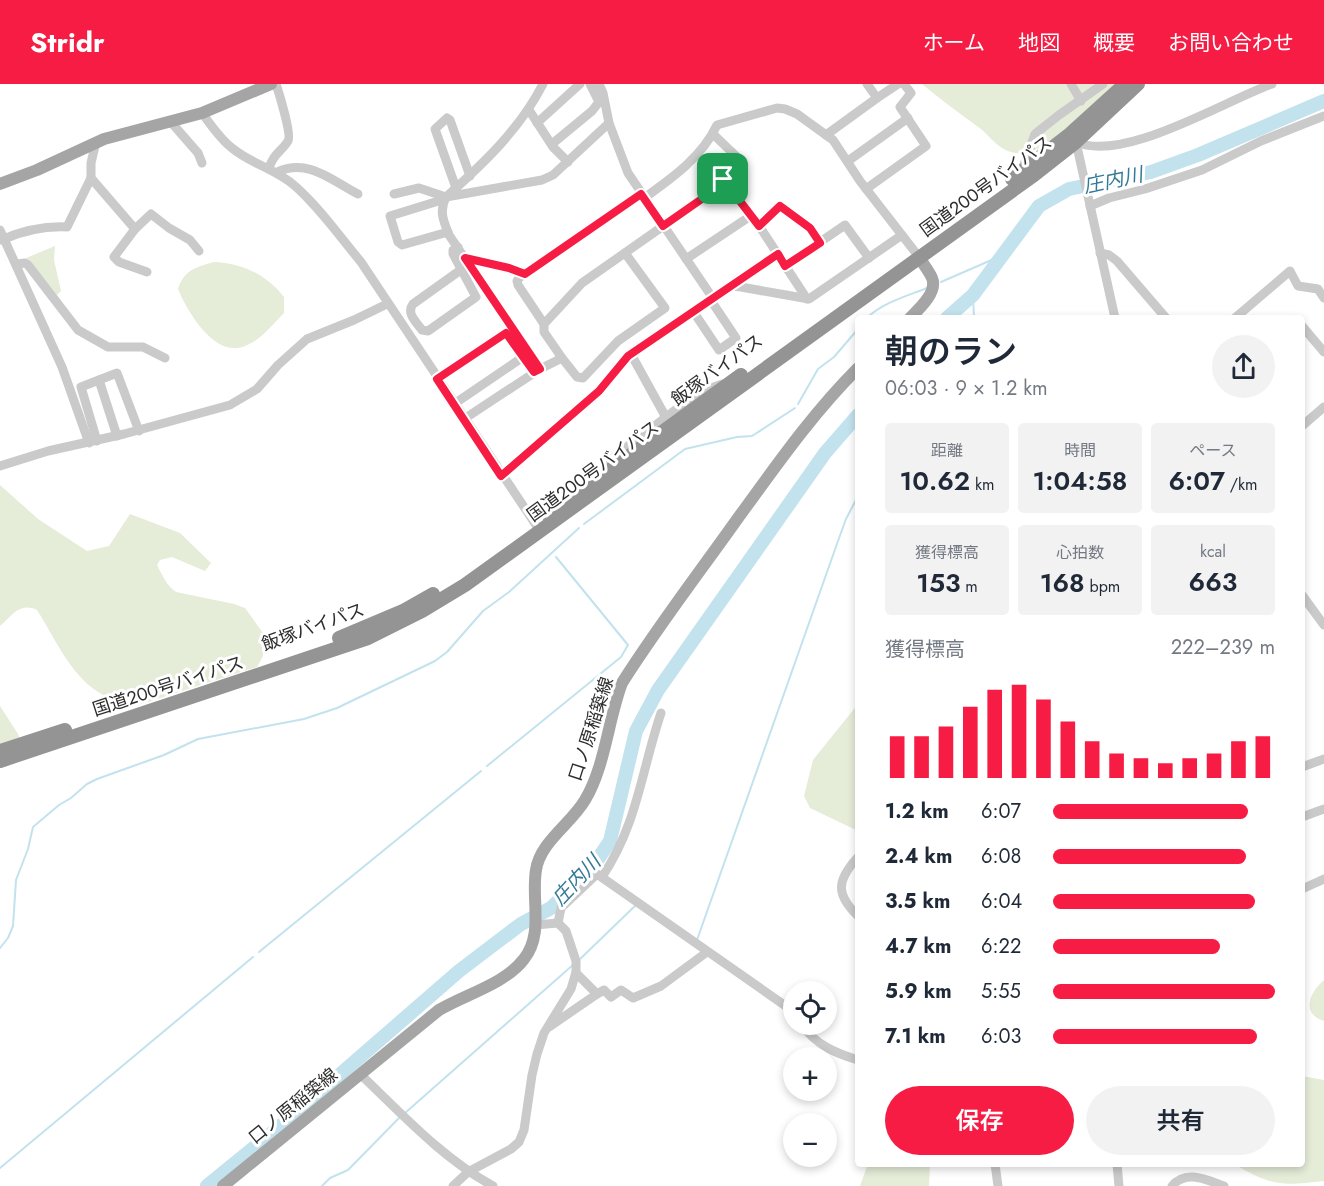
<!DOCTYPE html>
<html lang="ja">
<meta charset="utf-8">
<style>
:root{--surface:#fff;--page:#f2f2f3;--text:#1f2937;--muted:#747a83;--accent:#f61c43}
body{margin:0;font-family:Jost,"Noto Sans JP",sans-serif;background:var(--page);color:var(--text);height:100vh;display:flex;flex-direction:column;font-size:22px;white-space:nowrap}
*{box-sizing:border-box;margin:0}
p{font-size:20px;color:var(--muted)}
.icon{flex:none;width:33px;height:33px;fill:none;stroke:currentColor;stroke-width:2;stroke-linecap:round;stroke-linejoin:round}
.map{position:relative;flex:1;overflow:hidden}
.side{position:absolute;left:855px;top:231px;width:450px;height:852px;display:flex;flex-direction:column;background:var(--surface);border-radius:6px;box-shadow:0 3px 9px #0003}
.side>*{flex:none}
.buttons{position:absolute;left:783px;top:897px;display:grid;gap:12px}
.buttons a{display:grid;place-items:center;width:54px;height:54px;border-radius:50%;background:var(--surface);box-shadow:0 3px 9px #0003;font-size:30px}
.pin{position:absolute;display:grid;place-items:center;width:51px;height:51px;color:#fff;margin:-26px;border-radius:12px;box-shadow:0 3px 9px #0006}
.round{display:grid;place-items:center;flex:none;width:63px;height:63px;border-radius:32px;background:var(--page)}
.head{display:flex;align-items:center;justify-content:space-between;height:102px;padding:0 30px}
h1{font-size:33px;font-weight:600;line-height:45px}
.stats{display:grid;grid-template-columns:repeat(3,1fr);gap:9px;height:102px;padding:6px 30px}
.stats div{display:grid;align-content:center;border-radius:6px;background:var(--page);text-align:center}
.stats b{font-size:26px;font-weight:600}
.stats small{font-size:16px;font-weight:400}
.stats p{font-size:16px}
.chart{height:168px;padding:12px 30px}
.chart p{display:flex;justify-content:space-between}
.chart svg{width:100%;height:108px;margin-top:6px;stroke:var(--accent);stroke-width:6}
.primary-button{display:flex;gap:12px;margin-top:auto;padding:12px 30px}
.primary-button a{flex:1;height:69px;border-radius:36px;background:var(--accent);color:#fff;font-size:24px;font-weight:600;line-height:69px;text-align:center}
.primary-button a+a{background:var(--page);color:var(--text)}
ul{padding:0 30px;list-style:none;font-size:20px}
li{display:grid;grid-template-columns:96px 72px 1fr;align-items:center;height:45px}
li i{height:15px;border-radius:8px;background:var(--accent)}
header{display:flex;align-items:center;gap:36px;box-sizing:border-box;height:84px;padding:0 30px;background:var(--accent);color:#fff}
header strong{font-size:28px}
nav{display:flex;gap:33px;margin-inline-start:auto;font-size:21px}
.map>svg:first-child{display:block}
.green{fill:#e5ecd8}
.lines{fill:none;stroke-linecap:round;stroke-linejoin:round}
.stream{stroke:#c2e2ee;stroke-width:2}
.river{stroke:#c2e2ee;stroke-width:14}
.minor{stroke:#cacaca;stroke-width:9}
.major{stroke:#a5a5a5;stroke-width:12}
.highway{stroke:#949494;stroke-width:14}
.route-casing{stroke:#fff;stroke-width:12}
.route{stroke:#f61c43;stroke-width:8}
.labels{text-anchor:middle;stroke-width:6;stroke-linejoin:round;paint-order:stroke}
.street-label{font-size:18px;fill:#2d2d2d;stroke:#fff}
.water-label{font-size:20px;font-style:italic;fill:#337a96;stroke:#fff}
</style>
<header>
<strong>Stridr</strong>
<nav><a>ホーム</a><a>地図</a><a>概要</a><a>お問い合わせ</a></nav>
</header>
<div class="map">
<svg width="1324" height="1102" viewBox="0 0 1324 1102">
<rect width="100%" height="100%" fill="#fff"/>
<g class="green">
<path d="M922,0H1114C1102,18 1084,30 1067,44C1049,59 1026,79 1002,64C994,59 988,51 981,45C961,30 941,16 922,0Z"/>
<path d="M55,162L54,176L61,207L56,212L26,174Z"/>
<path d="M214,178C242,179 267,191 284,213V229C272,241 261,256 245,262C215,275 187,227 178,205C184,186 196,183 214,178Z"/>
<path d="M0,401L38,435L87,467L109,462L130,430L180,449L211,479L205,487L172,473L160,476L157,481C162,491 167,502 176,508L234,520L245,524L263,549V572L257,583L132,623C121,618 108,614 98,608C69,589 55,554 37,526C19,518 13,531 0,542Z"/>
<path d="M858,620V747L810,724L804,712L813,676Z"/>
<path d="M0,622L18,650L22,661L0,668Z"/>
<path d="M1324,896V937C1300,929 1310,908 1324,896Z"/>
<path d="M1302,992L1324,996V1097C1280,1102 1272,1102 1234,1080H1302Z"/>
<path d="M868,1080H930L929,1102H860Z"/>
</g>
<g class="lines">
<g class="stream">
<path d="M941,198L1003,171"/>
<path d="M973,211L974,234"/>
<path d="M867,234C882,219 907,212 927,204"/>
<path d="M798,320L818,285L834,273L858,245"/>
<path d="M584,440L685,365L737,353L752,352L795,324"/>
<path d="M487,682L621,573L628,561L556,473"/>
<path d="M697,856L838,457L846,435L858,412"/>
<path d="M0,864L8,854L13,842L16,796L28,765L33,743L59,721L71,714L87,700L97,695L164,671L198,655L304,635L337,624L435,577L447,568L483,527L509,508L579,444"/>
<path d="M259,868L481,687"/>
<path d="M578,877L637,820"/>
<path d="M405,1029L574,880"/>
<path d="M0,1084L253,873"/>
<path d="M322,1102L330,1094L348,1086L400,1033"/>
</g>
<g class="river">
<path d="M947,234L973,211L1039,122L1069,105L1151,88L1198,71L1324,17"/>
<path d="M207,1102L283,1040L459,887L521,840L551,824L592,784L610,757L636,647L658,606L825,369L858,331"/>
</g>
<g class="minor">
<path d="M599,0L603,9L609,39L628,89L712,213"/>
<path d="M1071,0L1081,17"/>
<path d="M877,14L898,0"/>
<path d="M529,26L553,63L568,78"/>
<path d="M202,29C211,41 220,55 232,64C251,80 276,85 295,102C320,124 340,153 361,178L540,447"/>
<path d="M170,37L198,69L202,79"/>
<path d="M537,39L580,0"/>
<path d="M826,51L877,14L867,0"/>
<path d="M1074,55L1076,58L1115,234"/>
<path d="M96,58L91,79V94L135,145L151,130L169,144L190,156L199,167"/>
<path d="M1076,58C1124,79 1224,17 1272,0"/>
<path d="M552,60L592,27L599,18L590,0"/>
<path d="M848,77L908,34"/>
<path d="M269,85C272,71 282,67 288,57C292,51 279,9 276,0"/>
<path d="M1022,86L1035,50L1059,31L1103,0"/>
<path d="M277,88C308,74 331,96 358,110"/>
<path d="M723,95L752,131L807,215"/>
<path d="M456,104L435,45L447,34L450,36L470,92"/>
<path d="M866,105L926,62L900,23L911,9L904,0"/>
<path d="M394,110L419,104L446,113L542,96L553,91L609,39"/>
<path d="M641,110L519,194L517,197L518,201L544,240L582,199L706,112L739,75L713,50"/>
<path d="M644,114C672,94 702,73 717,41L777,24L785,25L797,30L833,56L860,97L919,173"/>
<path d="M445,115L390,132L398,158L402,161L448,148"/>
<path d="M1090,122L1109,114L1145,105L1202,86L1261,57L1324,32"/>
<path d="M759,142L780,122L810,144L820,159"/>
<path d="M135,145L114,173L119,178L147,188"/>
<path d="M0,146L62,283L89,359"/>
<path d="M1,156C22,147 44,142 67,143L91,94"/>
<path d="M458,163L453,166V170L476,213L428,247L422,246C416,238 406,229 413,220L462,185"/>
<path d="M1100,169L1109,171L1117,177L1166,234"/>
<path d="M465,174L509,184L525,190"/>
<path d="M686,175L752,131"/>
<path d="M17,180L25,179L28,181L78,246L108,263H143L165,274"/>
<path d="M785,182L845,141L869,174"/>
<path d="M732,202L737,196L778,170"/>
<path d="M693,227L719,266L736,254L710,215"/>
<path d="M1235,234L1290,187L1298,202L1318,205L1324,214"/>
<path d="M544,240V248L562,274"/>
<path d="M1302,242L1324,268"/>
<path d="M631,270L669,339"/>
<path d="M540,285L562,274L577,293L583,294L618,257L665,224L625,169"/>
<path d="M437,295L505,249L534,288"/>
<path d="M99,296L117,352"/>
<path d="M454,320L523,273"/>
<path d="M464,335L540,285L449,151C443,136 439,127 446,113C484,79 520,45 543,0"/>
<path d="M1302,342L1324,323"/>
<path d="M97,357L81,303L117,289L139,347"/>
<path d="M0,382L48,367L124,350L230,321L257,305L278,281L307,255L354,236L387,220"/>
<path d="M501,392L599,307L628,272L727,204L732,202L741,203L809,215L902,151"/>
<path d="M586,399C603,378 626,364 647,348C670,330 694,309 722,300"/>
<path d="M1302,511L1324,541"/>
<path d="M1302,683L1324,675"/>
<path d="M1302,733L1324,725"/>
<path d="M858,773C837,796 835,810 858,832"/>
<path d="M602,793C638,739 641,688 661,629"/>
<path d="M1302,805L1324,795"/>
<path d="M558,839L561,824L597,790L790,925L794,930"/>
<path d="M576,889L597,910L604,906L611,913L621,906L633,914L661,902L707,868"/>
<path d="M801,940C816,961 835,969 858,976"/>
<path d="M549,943L597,910"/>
<path d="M360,990C402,1030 442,1074 493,1102"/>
<path d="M995,1080L998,1102"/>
<path d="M1117,1080L1119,1102"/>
<path d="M453,1102L468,1088L511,1065L519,1058L524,1046L532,991L537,970L544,949L571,905L576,888V877L566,847L558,839L535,841"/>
<path d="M1172,1102C1186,1085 1207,1096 1224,1102"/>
</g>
<g class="major">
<path d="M0,100L37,86L104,55L202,29L271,0"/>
<path d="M910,234C919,225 938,208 932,194C929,187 923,180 919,173"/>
<path d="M223,1102L439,926C466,910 505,900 524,875C544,850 531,815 536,786C540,758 571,740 585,716C605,683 608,636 622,599C658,542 699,489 738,434C776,382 812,330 858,284"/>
</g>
<g class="highway">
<path d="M1012,95L1070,50L1125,0"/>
<path d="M548,431L741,291"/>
<path d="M339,554L403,527L433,510"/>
<path d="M0,667L65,646"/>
<path d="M0,677L368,554L422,527L465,501L1034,91L1076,58L1138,0"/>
</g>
</g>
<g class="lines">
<g class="route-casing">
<path id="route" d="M723,95L759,142L780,122L810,144L820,159L785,182L778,170L628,272L599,307L501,392L437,295L506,249L534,288L540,285L465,174L509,184L525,190L641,110L663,142L706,112Z"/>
</g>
<use href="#route" class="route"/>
</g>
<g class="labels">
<g class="street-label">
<text transform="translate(986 102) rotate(-36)" y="6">国道200号バイパス</text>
<text transform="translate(717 286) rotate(-36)" y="6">飯塚バイパス</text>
<text transform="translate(593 387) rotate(-36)" y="6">国道200号バイパス</text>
<text transform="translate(313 543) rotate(-20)" y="6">飯塚バイパス</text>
<text transform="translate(168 602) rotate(-18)" y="6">国道200号バイパス</text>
<text transform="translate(591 645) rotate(-72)" y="6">口ノ原稲築線</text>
<text transform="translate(293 1022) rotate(-39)" y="6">口ノ原稲築線</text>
</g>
<g class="water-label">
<text transform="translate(1113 96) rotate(-12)" y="7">庄内川</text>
<text transform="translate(576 796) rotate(-47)" y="7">庄内川</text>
</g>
</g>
</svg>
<div class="buttons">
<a><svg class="icon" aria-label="locate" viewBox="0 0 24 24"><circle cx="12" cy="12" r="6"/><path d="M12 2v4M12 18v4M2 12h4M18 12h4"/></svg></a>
<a>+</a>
<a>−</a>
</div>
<div class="pin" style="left:723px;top:95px;background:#1e9e55"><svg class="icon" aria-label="arrive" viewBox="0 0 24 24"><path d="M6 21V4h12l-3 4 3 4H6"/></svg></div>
<section class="side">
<div class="head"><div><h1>朝のラン</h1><p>06:03 · 9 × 1.2 km</p></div><a class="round"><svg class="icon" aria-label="share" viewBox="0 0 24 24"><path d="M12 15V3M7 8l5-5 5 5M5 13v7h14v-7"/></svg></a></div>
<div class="stats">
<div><p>距離</p><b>10.62<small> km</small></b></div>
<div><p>時間</p><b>1:04:58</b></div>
<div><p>ペース</p><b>6:07<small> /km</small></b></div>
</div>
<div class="stats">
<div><p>獲得標高</p><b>153<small> m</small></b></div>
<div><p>心拍数</p><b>168<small> bpm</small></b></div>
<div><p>kcal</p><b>663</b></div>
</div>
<div class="chart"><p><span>獲得標高</span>222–239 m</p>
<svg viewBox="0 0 160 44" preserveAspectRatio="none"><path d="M5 44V27M15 44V27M25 44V23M35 44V15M45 44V8M55 44V6M65 44V12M75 44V21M85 44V29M95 44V34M105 44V36M115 44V38M125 44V36M135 44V34M145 44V29M155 44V27"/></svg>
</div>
<ul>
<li><b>1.2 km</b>6:07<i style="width:88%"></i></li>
<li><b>2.4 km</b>6:08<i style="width:87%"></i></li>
<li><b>3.5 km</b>6:04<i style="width:91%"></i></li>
<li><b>4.7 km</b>6:22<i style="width:75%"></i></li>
<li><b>5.9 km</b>5:55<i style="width:100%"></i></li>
<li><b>7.1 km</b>6:03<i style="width:92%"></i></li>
</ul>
<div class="primary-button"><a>保存</a><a>共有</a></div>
</section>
</div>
